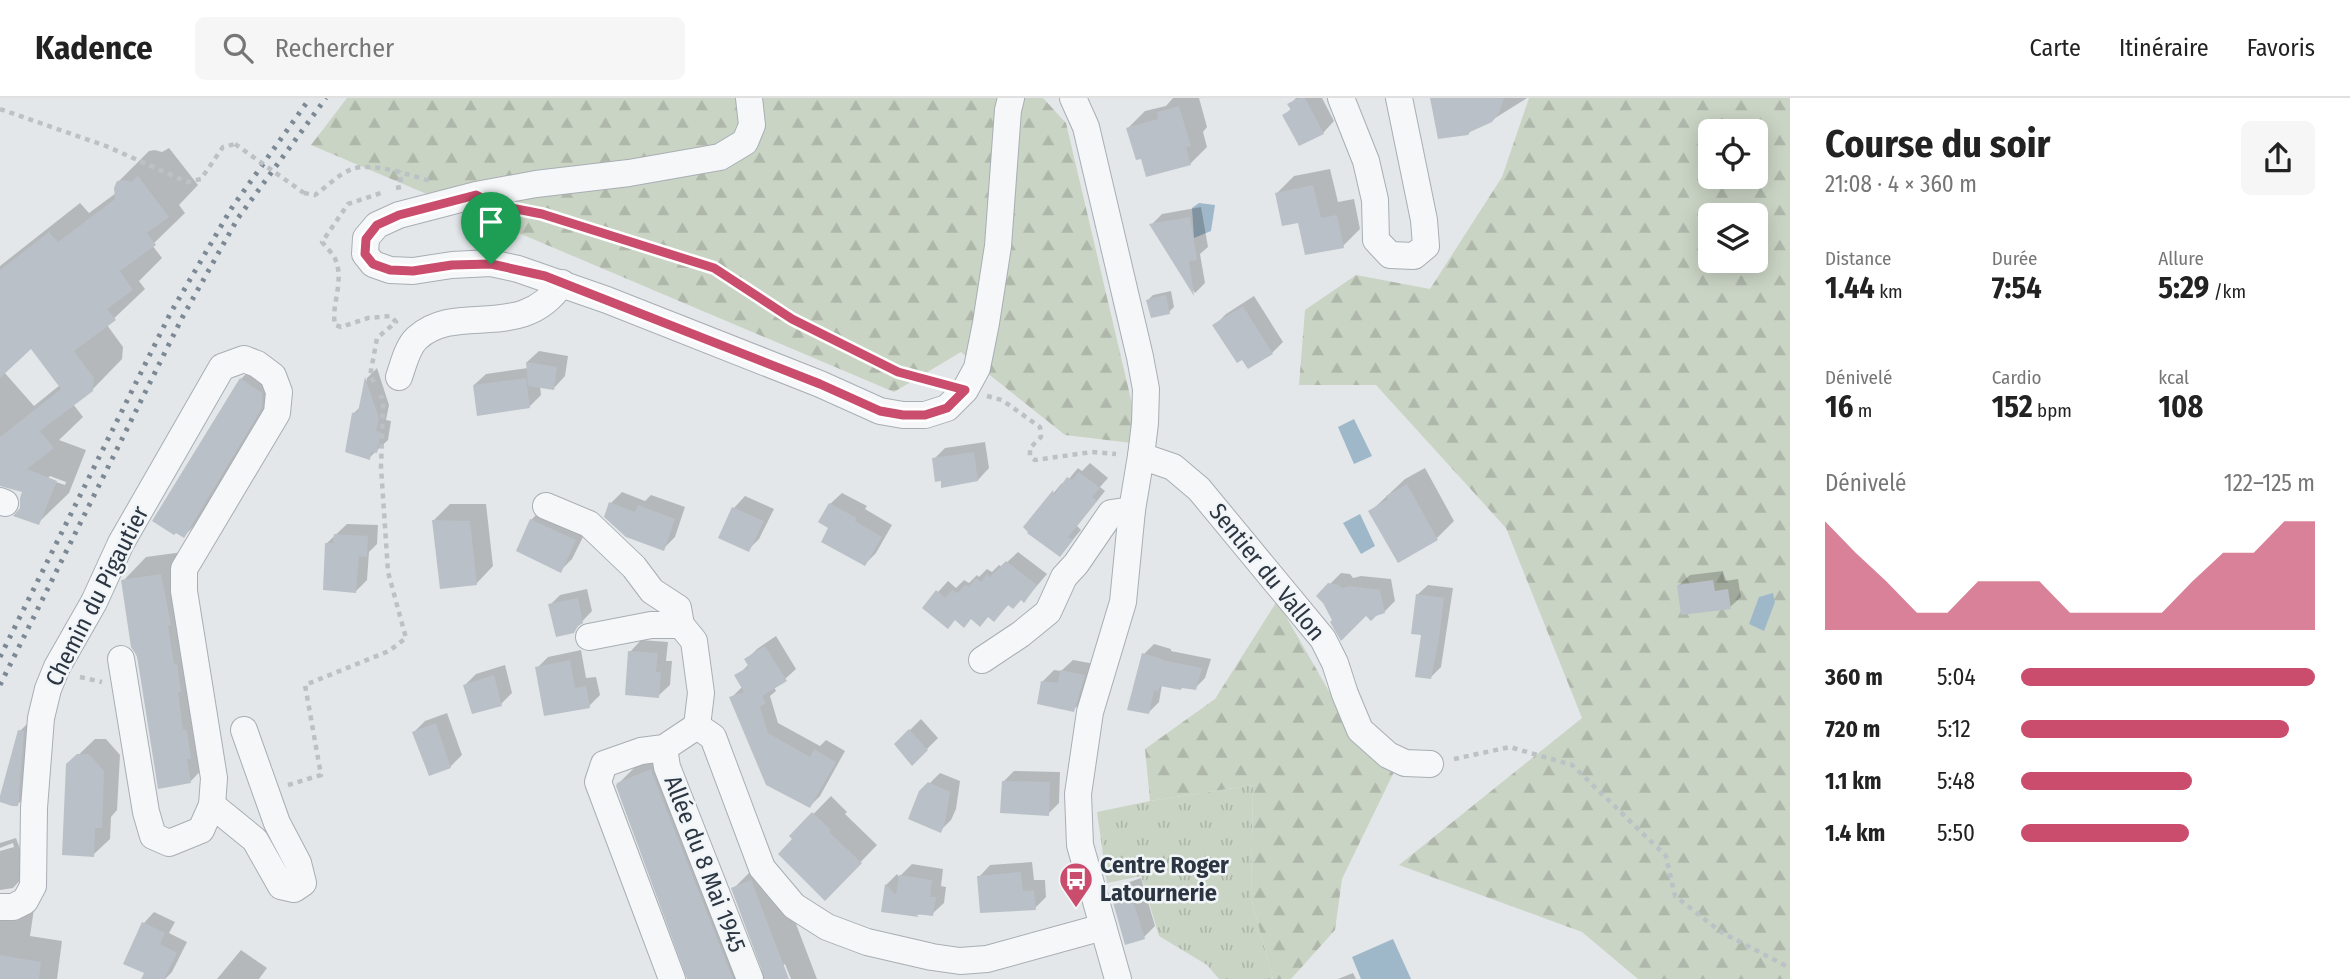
<!DOCTYPE html>
<html lang="fr">
<meta charset="utf-8">
<style>
:root{--surface:#fff;--page:#f6f6f6;--text:#222;--muted:#767676;--line:#e0e0e0;--accent:#ca4d6d}
body{margin:0;font-family:"Fira Sans Condensed",sans-serif;background:var(--page);color:var(--text);height:100vh;display:flex;flex-direction:column;font-size:26px;white-space:nowrap}
*{box-sizing:border-box;margin:0}
p{font-size:23px;color:var(--muted)}
.icon{flex:none;width:38px;height:38px;fill:none;stroke:currentColor;stroke-width:2;stroke-linecap:round;stroke-linejoin:round}
.map{position:relative;flex:1;overflow:hidden}
.sheet{display:flex;flex-direction:column;background:var(--surface);width:560px}
.sheet>*{flex:none}
.fabs{position:absolute;left:1698px;top:21px;display:grid;gap:14px}
.fabs a{display:grid;place-items:center;width:70px;height:70px;border-radius:10px;background:var(--surface);box-shadow:0 4px 18px #0003;font-size:35px}
.pin{position:absolute;display:grid;place-items:center;width:60px;height:60px;color:#fff;margin:-72px -30px;border-radius:50% 50% 50% 0;rotate:-45deg;box-shadow:0 0 7px #0007}
.pin .icon{rotate:45deg}
.round{display:grid;place-items:center;flex:none;width:74px;height:74px;border-radius:10px;background:var(--page)}
.headline{display:flex;align-items:center;justify-content:space-between;height:119px;padding:0 35px}
h1{font-size:38px;font-weight:700;line-height:52px}
.metrics{display:grid;grid-template-columns:repeat(3,1fr);gap:10px;height:119px;padding:7px 35px}
.metrics div{display:grid;align-content:center}
.metrics b{font-size:30px;font-weight:700}
.metrics small{font-size:19px;font-weight:400}
.metrics p{font-size:19px}
.chart{height:196px;padding:14px 35px}
.chart p{display:flex;justify-content:space-between}
.chart svg{width:100%;height:126px;margin-top:7px;fill:var(--accent);opacity:.7}
ul{padding:0 35px;list-style:none;font-size:23px}
li{display:grid;grid-template-columns:112px 84px 1fr;align-items:center;height:52px}
li i{height:18px;border-radius:9px;background:var(--accent)}
header{display:flex;align-items:center;gap:42px;box-sizing:border-box;height:98px;padding:0 35px;background:var(--surface);border-bottom:2px solid var(--line)}
header strong{font-size:33px}
nav{display:flex;gap:38px;margin-inline-start:auto;font-size:24px}
.search{width:490px;height:63px;background:var(--page);display:flex;align-items:center;gap:18px;box-sizing:border-box;padding:0 24px;border-radius:10px;color:var(--muted);font-size:26px}
main{display:flex;flex:1;min-height:0}
.map>svg:first-child{display:block}
.grass{fill:url(#grass-tufts)}
.forest{fill:url(#forest-firs);fill-rule:evenodd}
.water{fill:#9fb8c9}
.shadow{fill:#0003;fill-rule:evenodd}
.building{fill:#bac0c7}
.lines{fill:none;stroke-linecap:round;stroke-linejoin:round}
.minor-casing{stroke:#a8aeb4;stroke-width:28}
.path{stroke:#bcc1c6;stroke-width:4.5;stroke-dasharray:5 5;stroke-linecap:butt}
.minor{stroke:#f5f7f9;stroke-width:26}
.rail{stroke:#7c8894;stroke-width:5;stroke-dasharray:3.5 7;stroke-linecap:butt}
.path-bridge{stroke:#bcc1c6;stroke-width:4.5;stroke-dasharray:5 5;stroke-linecap:butt}
.route-casing{stroke:#fff;stroke-width:14}
.route{stroke:#ca4d6d;stroke-width:9}
.labels{text-anchor:middle;stroke-width:5;stroke-linejoin:round;paint-order:stroke}
.street-label{font-size:24px;fill:#2b3642;stroke:#f2f5f8}
.poi-label{font-size:24px;font-weight:bold;fill:#2b3642;stroke:#f2f5f8;text-anchor:start}
</style>
<header>
<strong>Kadence</strong>
<div class="search"><svg class="icon" aria-label="search" viewBox="0 0 24 24"><circle cx="10" cy="10" r="6"/><path d="M15 15l6 6"/></svg>Rechercher</div>
<nav><a>Carte</a><a>Itinéraire</a><a>Favoris</a></nav>
</header>
<main>
<div class="map">
<svg width="1790" height="881" viewBox="0 0 1790 881">
<defs>
<pattern id="grass-tufts" width="24" height="20" patternUnits="userSpaceOnUse" patternTransform="scale(1.75)"><rect width="24" height="20" fill="#cad4c4"/><path d="M3 7l-1-3M5 7V3M7 7l1-3M15 17l-1-3M17 17v-4M19 17l1-3" fill="none" stroke="#aeb7aa"/></pattern>
<pattern id="forest-firs" width="22" height="20" patternUnits="userSpaceOnUse" patternTransform="scale(1.75)"><rect width="22" height="20" fill="#cad4c4"/><path d="M5 1l3.5 6h-7zM16 11l3.5 6h-7z" fill="#aeb7aa"/></pattern>
</defs>
<rect width="100%" height="100%" fill="#e3e7ea"/>
<path class="grass" d="M1253,687L1251,800L1273,881H1219L1207,867L1159,838L1141,778L1107,785L1097,714L1150,703Z"/>
<g class="forest">
<path d="M347,0H1043L1066,25L1133,310L1132,345L1065,337L961,254L894,294L311,47Z"/>
<path d="M1529,0H1790V881H1638L1582,834L1399,767L1582,620L1506,430L1376,287H1299L1305,212L1356,177L1430,191L1502,79ZM1710,33H1755V79H1710ZM1710,117H1755V163H1710Z"/>
<path d="M1277,503L1345,621L1394,674L1342,781L1335,832L1291,881H1273L1251,800L1253,687L1150,703L1145,651L1215,601Z"/>
</g>
<g class="water">
<path d="M1199,105L1215,107L1211,133L1194,140L1192,110Z"/>
<path d="M1354,321L1372,358L1354,366L1338,329Z"/>
<path d="M1360,416L1375,448L1361,456L1343,425Z"/>
<path d="M1773,495L1775,504L1764,533L1749,526L1759,499Z"/>
<path d="M1393,841L1411,881H1361L1352,859Z"/>
</g>
<g class="shadow">
<path d="M1173,0H1199L1207,29L1203,34L1207,49L1190,66L1142,59L1128,30L1145,13L1166,8Z"/>
<path d="M1296,0H1322L1334,23L1323,35L1284,17L1292,10L1290,6Z"/>
<path d="M1432,0H1527L1484,27Z"/>
<path d="M169,50L198,87L179,107L185,115L152,147L162,160L139,183L145,191L107,227L123,249L122,261L92,292L73,306L83,319L59,342L86,352L69,395L38,425L22,411L25,393L0,387V168L80,105L89,115L116,95L118,84L149,53L155,52L162,54ZM31,249L60,287L34,308L4,274ZM50,378L66,384L65,387L47,381Z"/>
<path d="M1330,71L1338,104L1354,101L1360,131L1343,148L1300,123L1277,95L1294,78Z"/>
<path d="M1201,109L1208,149L1200,156L1205,185L1195,195L1151,127L1162,116Z"/>
<path d="M1171,193L1174,209L1169,214L1148,202L1153,197Z"/>
<path d="M1254,198L1283,244L1272,255L1215,227L1226,216Z"/>
<path d="M539,253L568,258L565,278L554,290L540,288L541,297L530,308L474,287L486,276L528,270L527,264Z"/>
<path d="M258,264L278,291L201,421L184,438L241,281Z"/>
<path d="M377,270L389,307L386,322L391,323L388,342L369,360L353,316L361,308L367,280Z"/>
<path d="M985,344L989,370L978,382L934,361L945,350Z"/>
<path d="M1090,365L1108,380L1100,389L1105,393L1077,428L1081,432L1060,457L1025,429L1062,385L1063,388L1078,370L1082,373Z"/>
<path d="M1425,370L1454,423L1437,440L1399,463L1371,413L1405,381Z"/>
<path d="M622,394L645,403L651,397L685,409L675,439L663,451L611,405Z"/>
<path d="M842,395L867,408L865,411L892,427L876,455L865,466L830,406Z"/>
<path d="M745,398L774,411L759,441L748,452L734,410Z"/>
<path d="M450,406H486L493,468L476,486L433,423Z"/>
<path d="M543,410L587,431L572,461L561,472L531,422Z"/>
<path d="M347,426L378,427L377,446L369,454L367,482L356,493L327,445Z"/>
<path d="M183,454L212,661L190,684L133,549L124,482L146,459Z"/>
<path d="M1018,454L1047,476L1024,503L1021,501L1009,506L994,522L989,518L972,519L964,528L938,494L948,483L956,490L964,482L969,485L977,477L979,479L987,471L992,474L999,467L1002,469Z"/>
<path d="M1723,473L1725,483L1738,481L1741,499L1730,509L1679,487L1690,477Z"/>
<path d="M1341,475L1350,476L1353,480L1361,478L1391,481L1395,503L1384,514L1334,523L1324,504L1318,498Z"/>
<path d="M1428,487L1453,490L1441,569L1431,579L1417,497Z"/>
<path d="M587,491L592,513L573,533L550,507L560,497Z"/>
<path d="M776,538L796,571L785,581L774,589L776,593L770,598L778,625L820,648L826,642L845,653L820,698L810,708L731,600L743,588L737,578L749,566L746,562L757,551Z"/>
<path d="M641,542L668,544L666,563H672L670,587L658,598L630,554Z"/>
<path d="M1154,546L1171,551V553L1211,561L1205,580L1195,590L1162,586L1159,604L1149,614L1144,556Z"/>
<path d="M581,552L586,580L596,579L600,597L589,608L537,570L548,559Z"/>
<path d="M1073,562L1095,566L1085,601L1073,612L1043,583L1054,572L1061,573Z"/>
<path d="M505,567L512,595L501,606L465,587L476,576Z"/>
<path d="M447,615L462,657L450,669L414,634L425,623Z"/>
<path d="M921,621L938,640L912,666L896,646Z"/>
<path d="M31,622L29,695L18,706L20,633Z"/>
<path d="M95,641H106L120,657L117,712L111,719L110,741L93,757L68,667Z"/>
<path d="M672,652L756,866L762,873L766,875L733,791L754,770L772,763L817,881H791L785,866L782,868L787,881H688L619,685L640,664Z"/>
<path d="M1014,673L1060,674L1059,705L1048,716L1003,684Z"/>
<path d="M940,675L960,683L956,711L951,722L940,733L921,694Z"/>
<path d="M831,698L847,714L845,716L877,747L825,801L792,738Z"/>
<path d="M16,740L27,769L24,778L13,790L0,792V753L14,749L13,745L0,750V745Z"/>
<path d="M1032,764L1034,782H1045L1046,799L1035,810L979,779L990,767Z"/>
<path d="M912,766L943,771L941,788L946,789L944,805L932,816L921,815L918,817L883,812L886,787L897,776L899,779Z"/>
<path d="M1141,780L1155,828L1144,839L1112,797L1124,786Z"/>
<path d="M0,804H35L30,838L62,843L57,881H0Z"/>
<path d="M154,814L175,824L169,835L187,844L172,874L165,881H153L144,825Z"/>
<path d="M241,852L267,870L259,881H217Z"/>
<path d="M1353,875L1356,881H1338Z"/>
</g>
<g class="building">
<path d="M1299,0H1305L1324,36L1299,48L1282,17L1291,12L1287,6Z"/>
<path d="M1430,0H1504L1499,15L1492,24L1470,34L1468,37L1438,41Z"/>
<path d="M1179,8L1191,48L1186,49L1191,67L1146,79L1141,61L1136,62L1126,30L1158,21L1157,14Z"/>
<path d="M138,78L169,119L147,135L156,147L120,173L133,192L107,211L116,222L74,253L94,280L93,293L40,333L54,350L27,371L57,383L39,427L13,418L20,410V400L22,394L0,388V339L61,291L31,251L0,280V172L49,134L58,144L115,101L114,90L117,83L124,82L131,84Z"/>
<path d="M1313,87L1321,120L1337,117L1344,150L1305,157L1298,125L1282,128L1275,95Z"/>
<path d="M1190,119L1197,162L1189,163L1194,198L1149,126Z"/>
<path d="M1166,197L1170,216L1151,220L1146,202Z"/>
<path d="M1243,208L1273,256L1248,271L1242,262L1237,265L1212,227Z"/>
<path d="M526,264L557,269L554,292L528,288Z"/>
<path d="M365,279L379,320L376,333L381,334L377,355L371,354L370,362L345,354L352,315L358,314Z"/>
<path d="M240,280L262,295V310L184,440L176,435L174,437L152,423Z"/>
<path d="M526,280L530,310L477,318L473,287Z"/>
<path d="M974,354L978,383L941,390V383L935,384L932,360Z"/>
<path d="M1079,374L1100,390L1092,399L1097,403L1068,439L1073,442L1060,459L1027,435L1028,434L1023,429L1053,392L1054,397L1067,379L1072,382Z"/>
<path d="M1407,386L1438,442L1398,465L1368,413L1388,401L1386,398Z"/>
<path d="M609,404L635,414L638,407L675,421L664,453L626,439L604,419Z"/>
<path d="M829,405L857,420L855,423L882,439L865,468L821,444L828,430L818,424Z"/>
<path d="M732,409L764,423L749,454L718,440Z"/>
<path d="M530,421L576,442L561,475L516,453Z"/>
<path d="M432,422L470,423L477,487L440,491Z"/>
<path d="M334,436L368,438L367,459L359,458L356,495L323,492L325,445H333Z"/>
<path d="M1006,463L1037,487L1024,505L1021,502L1013,511L1008,507L994,524L988,519L980,529L971,521L964,530L955,522L948,531L922,510L936,492L945,500L952,492L958,495L965,487L969,489L976,480L981,484L987,476L990,479Z"/>
<path d="M161,476L171,527L168,528L174,566H177L181,594H178L183,632H187L191,661H187L191,685L158,691L137,558L131,549L121,482Z"/>
<path d="M1713,482L1715,493L1728,491L1731,511L1681,517L1677,487Z"/>
<path d="M1328,485L1339,487L1342,490L1349,488L1380,492L1385,515L1376,518L1371,523L1366,518L1341,543L1330,524L1332,522L1323,505L1316,498Z"/>
<path d="M1416,496L1444,500L1439,540L1431,581L1415,579L1421,537L1411,536Z"/>
<path d="M578,500L583,525L578,528L574,535L556,539L548,506Z"/>
<path d="M765,548L787,583L762,598L766,605L760,609L768,635L810,659L814,651L836,664L810,710L766,687L729,599L744,594L734,577L749,569L744,561Z"/>
<path d="M628,553L658,555L656,574H661L659,600L625,597Z"/>
<path d="M1142,555L1162,561V562L1202,570L1196,592L1182,590L1181,592L1160,588L1158,593L1154,592L1149,616L1127,612Z"/>
<path d="M570,562L575,590L586,588L590,610L544,618L535,569Z"/>
<path d="M1060,572L1085,577L1074,614L1037,606L1041,583L1058,585Z"/>
<path d="M494,577L502,608L472,616L463,587Z"/>
<path d="M436,625L451,670L429,678L412,634Z"/>
<path d="M909,631L928,652L912,668L894,646Z"/>
<path d="M18,632L24,633L18,708H12L0,704V698Z"/>
<path d="M77,656H89L104,673L102,730H95L94,759L62,757L66,666Z"/>
<path d="M651,671L652,675L733,881H687L616,688L617,685Z"/>
<path d="M1002,683L1050,684L1049,718L1000,715Z"/>
<path d="M928,684L950,694L945,724L941,735L908,721L919,693Z"/>
<path d="M812,714L831,732L829,734L862,765L825,803L778,756L792,741L789,738Z"/>
<path d="M1021,774L1023,793L1034,792L1036,812L980,815L977,778Z"/>
<path d="M899,777L932,782L930,799H936L933,818L915,816L919,819L881,814L885,786L896,797Z"/>
<path d="M751,782L789,881H765L731,790Z"/>
<path d="M1129,790L1145,841L1125,847L1111,797Z"/>
<path d="M142,824L165,835L160,846L177,855L164,881H141L144,875L123,866Z"/>
<path d="M0,857L41,864L39,881H0Z"/>
</g>
<g class="lines">
<g class="minor-casing">
<g id="minor">
<path d="M749,0L752,27L745,44L720,59L629,75L536,86L476,97L399,117L377,127L366,140L365,156L373,166L390,172L413,173L452,167L491,165L518,171L607,202L820,286L880,313L903,317H925L947,310L965,292L977,270L986,225L998,148L1008,12L1011,0"/>
<path d="M1073,0L1086,29L1140,259L1146,291L1145,325L1141,358L1132,412L1123,504L1090,614L1078,696L1080,747L1118,881"/>
<path d="M1341,0L1366,63L1375,102L1376,142L1390,157L1414,158L1426,148L1424,122L1399,0"/>
<path d="M399,279C403,268 407,249 417,240C457,203 522,245 562,185"/>
<path d="M1141,358L1173,369L1199,391L1323,541L1335,565L1345,596L1360,632L1388,657L1405,665L1430,666"/>
<path d="M0,403L5,405"/>
<path d="M546,408L589,426L634,469L652,493L678,510L681,527L694,543L701,595L697,628"/>
<path d="M589,539L651,527H681"/>
<path d="M982,562L1021,536L1048,514L1064,479L1076,466L1111,415L1132,412"/>
<path d="M697,628L713,639L762,770L794,808L827,829L867,844L932,859L960,863L987,861L1103,829"/>
<path d="M664,650L667,669L750,881"/>
<path d="M212,707L255,742L281,788L294,791L303,785L298,765L277,725L244,632"/>
<path d="M0,809H13L25,803L33,788L34,710L41,620L48,591L57,569L94,504L121,445L222,269L244,261L257,266L273,278L279,294L277,315L184,471V493L214,680L212,707L201,732L169,745L153,738L146,714L121,561"/>
<path d="M672,881L598,684L604,666L641,653L664,650L697,628"/>
</g>
</g>
<g class="path">
<path d="M0,11L106,48L187,84L201,81L223,49L235,46"/>
<path d="M396,90L401,89L400,73"/>
<path d="M304,95L315,97C326,89 339,76 352,71C373,64 410,77 430,83"/>
<path d="M530,114L642,146L714,170L792,221L898,274L938,284"/>
<path d="M374,284L370,278L377,240L396,224L391,218L368,220L341,229L335,227C331,207 344,185 336,163C334,157 327,150 322,144L348,106L384,94"/>
<path d="M987,298L1002,302L1040,329L1041,339L1030,350V358L1035,362L1092,354L1116,356"/>
<path d="M80,579L102,584"/>
<path d="M1454,661L1510,649L1572,667L1666,758L1675,798L1721,834L1790,870"/>
<path d="M288,687L321,677L305,587L389,553L406,540L388,474L381,369L383,306L381,297"/>
</g>
<use href="#minor" class="minor"/>
<g class="rail">
<path d="M0,559L170,216L231,111L310,0"/>
<path d="M0,587L182,220L238,120L326,0"/>
</g>
<path class="path-bridge" d="M235,46L304,95"/>
</g>
<g class="lines">
<g class="route-casing">
<path id="route" d="M476,97L496,107L542,116L714,170L792,221L898,274L965,292L947,310L925,317H903L880,313L820,286L545,178L491,166L452,167L413,173L390,172L373,166L365,156L366,141L377,127L399,117Z"/>
</g>
<use href="#route" class="route"/>
</g>
<defs>
<g id="bus-pin" transform="scale(1.75)"><path d="M0 17L-7.5 6A9.5 9.5 0 1 1 7.5 6Z" fill="#ca4d6d" stroke="#f2f5f8"/><path d="M-5-6H5V4H4V6H2V4H-2V6H-4V4H-5ZM-3.5-4V0h7V-4ZM-3.5 1.2v1.5H-2V1.2ZM2 1.2v1.5H3.5V1.2Z" fill="#fff"/></g>
</defs>
<g fill-rule="evenodd">
<use href="#bus-pin" x="1076" y="781"/>
</g>
<g class="labels">
<g class="street-label">
<text transform="translate(1267 474) rotate(51)" y="8">Sentier du Vallon</text>
<text transform="translate(97 498) rotate(-63)" y="8">Chemin du Pigautier</text>
<text transform="translate(705 766) rotate(69)" y="8">Allée du 8 Mai 1945</text>
</g>
<g class="poi-label">
<text x="1100" y="775">Centre Roger<tspan x="1100" dy="28">Latournerie</tspan></text>
</g>
</g>
</svg>
<div class="fabs">
<a><svg class="icon" aria-label="locate" viewBox="0 0 24 24"><circle cx="12" cy="12" r="6"/><path d="M12 2v4M12 18v4M2 12h4M18 12h4"/></svg></a>
<a><svg class="icon" aria-label="layers" viewBox="0 0 24 24"><path d="M12 4l9 5-9 5-9-5zM3 14l9 5 9-5"/></svg></a>
</div>
<div class="pin" style="left:491px;top:166px;background:#1e9e55"><svg class="icon" aria-label="arrive" viewBox="0 0 24 24"><path d="M6 21V4h12l-3 4 3 4H6"/></svg></div>
</div>
<section class="sheet">
<div class="headline"><div><h1>Course du soir</h1><p>21:08 · 4 × 360 m</p></div><a class="round"><svg class="icon" aria-label="share" viewBox="0 0 24 24"><path d="M12 15V3M7 8l5-5 5 5M5 13v7h14v-7"/></svg></a></div>
<div class="metrics">
<div><p>Distance</p><b>1.44<small> km</small></b></div>
<div><p>Durée</p><b>7:54</b></div>
<div><p>Allure</p><b>5:29<small> /km</small></b></div>
</div>
<div class="metrics">
<div><p>Dénivelé</p><b>16<small> m</small></b></div>
<div><p>Cardio</p><b>152<small> bpm</small></b></div>
<div><p>kcal</p><b>108</b></div>
</div>
<div class="chart"><p><span>Dénivelé</span>122–125 m</p>
<svg viewBox="0 0 160 44" preserveAspectRatio="none"><path d="M0 44V6L10 17L20 27L30 38L40 38L50 27L60 27L70 27L80 38L90 38L100 38L110 38L120 27L130 17L140 17L150 6L160 6V44z"/></svg>
</div>
<ul>
<li><b>360 m</b>5:04<i style="width:100%"></i></li>
<li><b>720 m</b>5:12<i style="width:91%"></i></li>
<li><b>1.1 km</b>5:48<i style="width:58%"></i></li>
<li><b>1.4 km</b>5:50<i style="width:57%"></i></li>
</ul>
</section>
</main>
